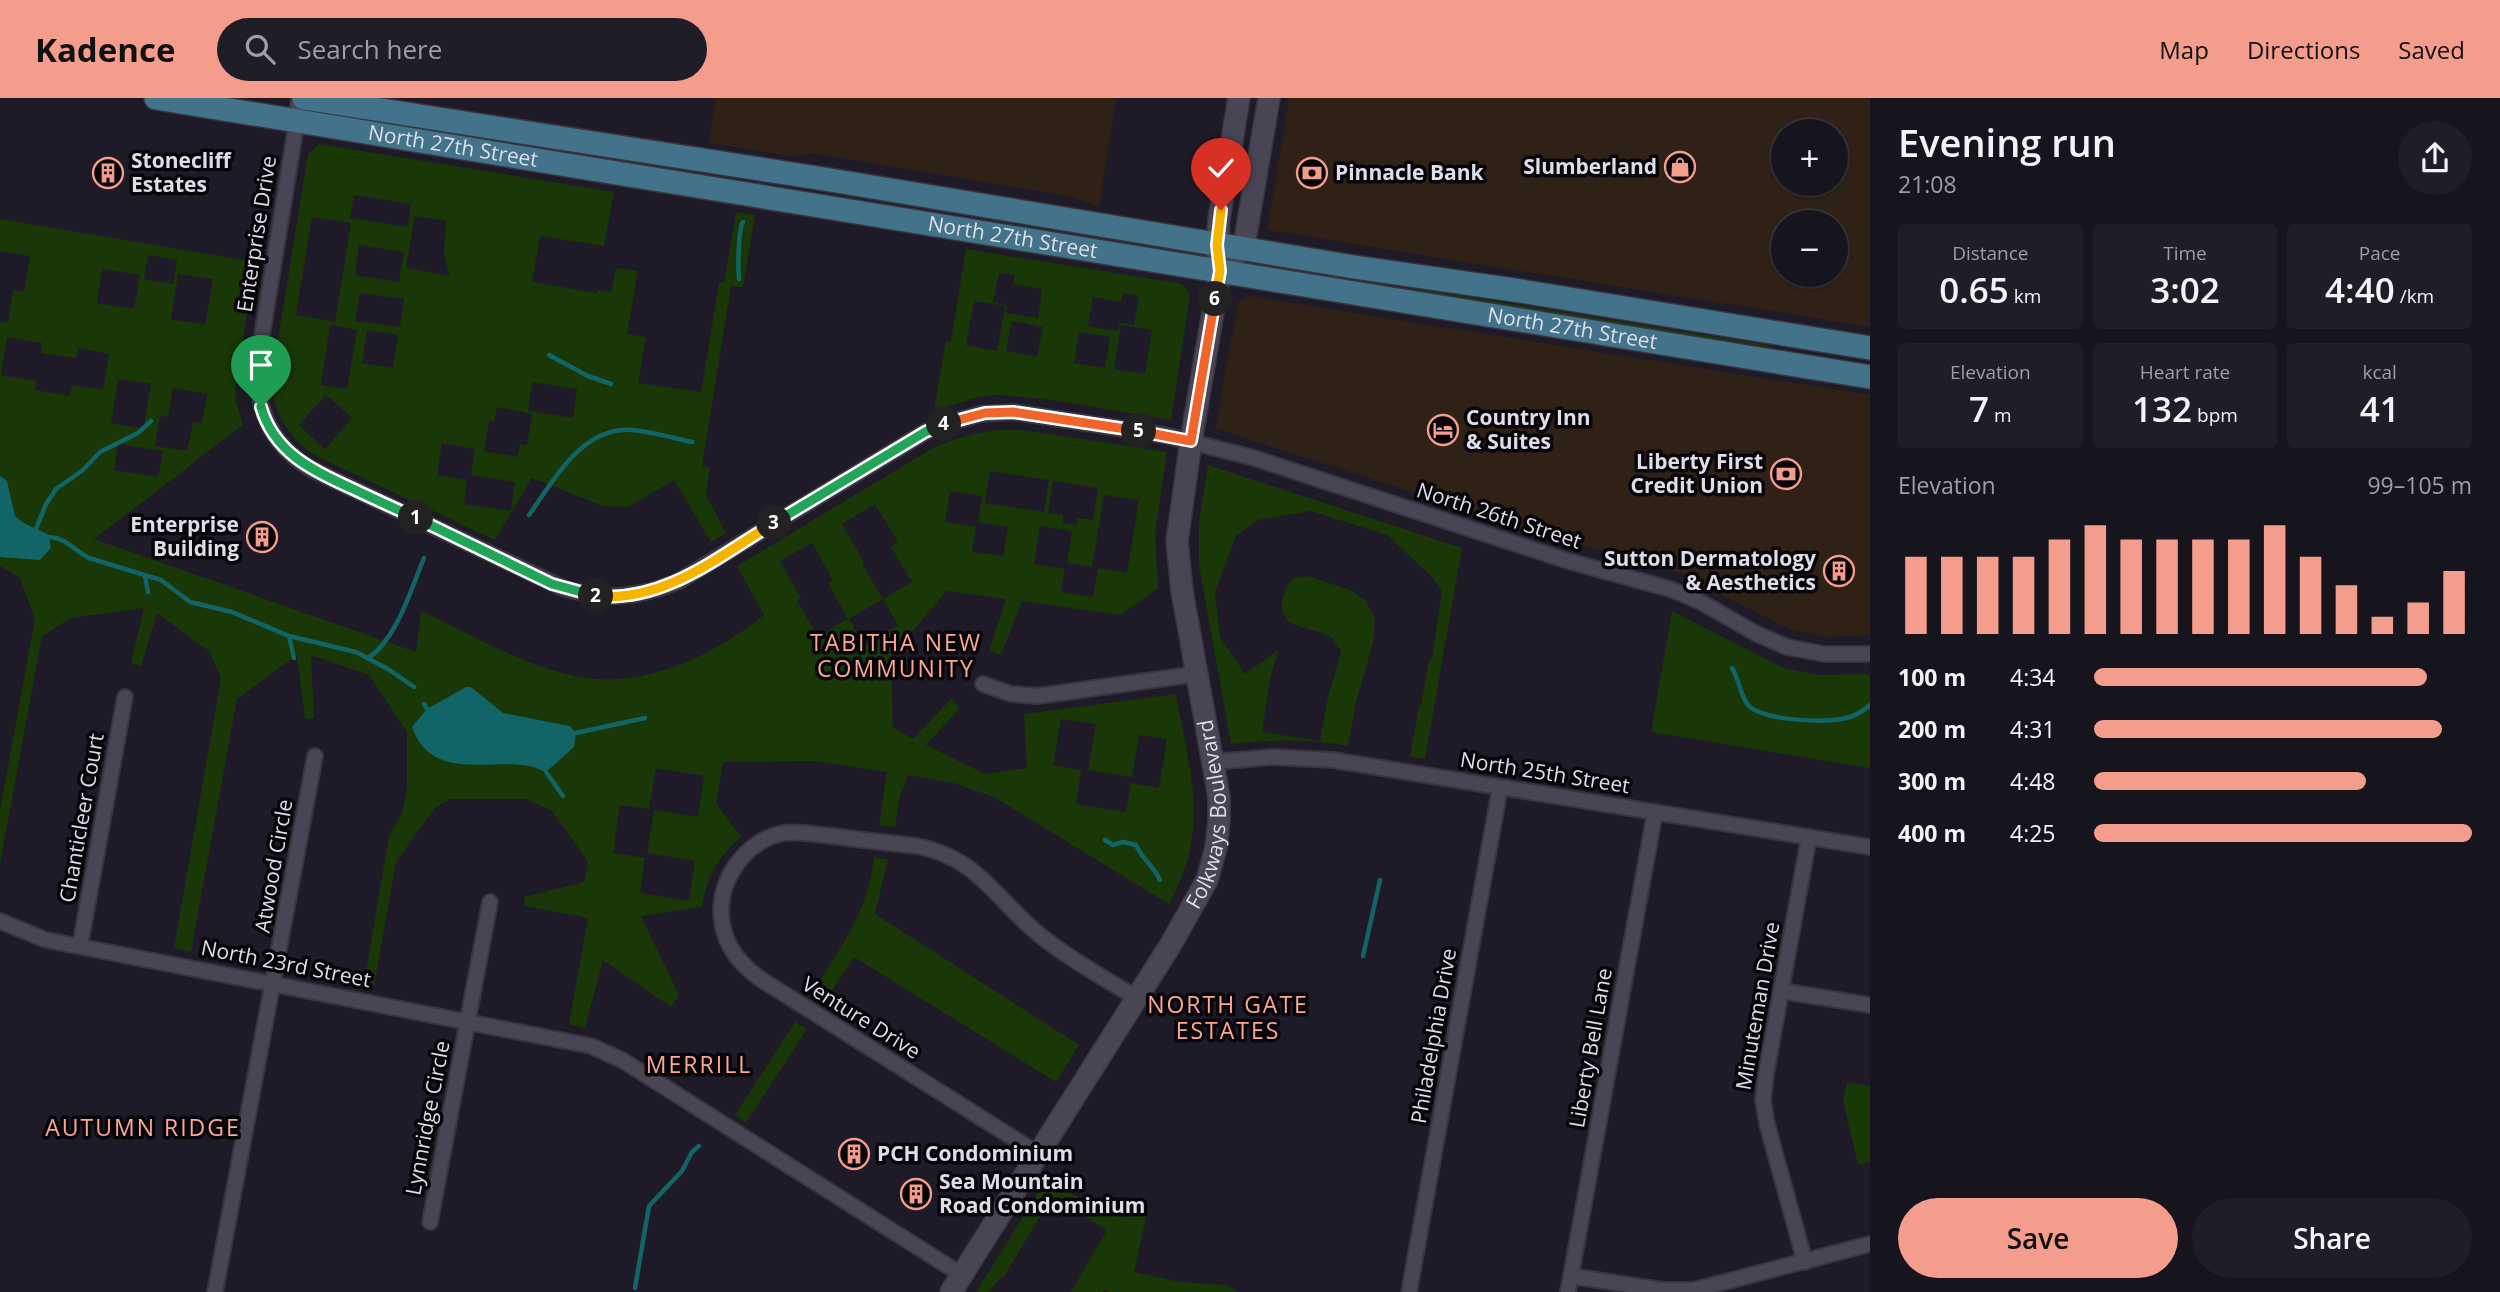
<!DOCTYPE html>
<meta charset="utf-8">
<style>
:root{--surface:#16141d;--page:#1f1d26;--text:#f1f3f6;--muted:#9e9ea4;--line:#35333b;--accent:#f49d8c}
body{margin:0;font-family:"Open Sans",sans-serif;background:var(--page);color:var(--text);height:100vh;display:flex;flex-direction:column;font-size:26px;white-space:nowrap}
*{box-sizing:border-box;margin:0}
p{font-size:23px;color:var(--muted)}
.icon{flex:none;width:38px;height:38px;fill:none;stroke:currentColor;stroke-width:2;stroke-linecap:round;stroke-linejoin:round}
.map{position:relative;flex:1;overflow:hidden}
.drawer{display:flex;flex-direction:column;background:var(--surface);width:630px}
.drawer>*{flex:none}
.tools{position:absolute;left:1771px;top:21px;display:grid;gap:14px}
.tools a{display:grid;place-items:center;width:77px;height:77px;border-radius:50%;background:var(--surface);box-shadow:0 2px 5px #0004,0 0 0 2px var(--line);font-size:35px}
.pin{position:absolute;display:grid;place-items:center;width:60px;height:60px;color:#fff;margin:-72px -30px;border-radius:50% 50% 50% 0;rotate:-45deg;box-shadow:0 0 7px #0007}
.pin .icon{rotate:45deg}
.km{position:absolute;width:35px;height:35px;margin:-18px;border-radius:50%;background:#222;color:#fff;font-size:19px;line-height:35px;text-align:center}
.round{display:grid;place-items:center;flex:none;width:74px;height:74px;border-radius:37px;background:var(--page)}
.head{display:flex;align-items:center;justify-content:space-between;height:119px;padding:0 28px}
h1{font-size:38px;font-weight:600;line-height:52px}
.figures{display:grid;grid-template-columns:repeat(3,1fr);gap:10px;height:119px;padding:7px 28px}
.figures div{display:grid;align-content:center;border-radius:7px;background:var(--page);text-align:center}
.figures b{font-size:35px;font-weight:600}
.figures small{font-size:19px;font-weight:400}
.figures p{font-size:19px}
.chart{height:196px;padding:14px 28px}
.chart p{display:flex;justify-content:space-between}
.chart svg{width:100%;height:126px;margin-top:7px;stroke:var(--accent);stroke-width:6}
.action{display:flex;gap:14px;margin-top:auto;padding:14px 28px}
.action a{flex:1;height:80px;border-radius:42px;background:var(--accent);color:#111;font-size:28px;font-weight:600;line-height:80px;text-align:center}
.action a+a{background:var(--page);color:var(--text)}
ul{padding:0 28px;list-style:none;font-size:23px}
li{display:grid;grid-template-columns:112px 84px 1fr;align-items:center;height:52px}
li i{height:18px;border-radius:9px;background:var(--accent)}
header{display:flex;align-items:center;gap:42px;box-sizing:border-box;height:98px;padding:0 35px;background:var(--accent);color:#111}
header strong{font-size:33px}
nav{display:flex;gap:38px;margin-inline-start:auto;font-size:24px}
.search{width:490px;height:63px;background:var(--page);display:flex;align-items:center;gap:18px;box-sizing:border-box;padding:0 24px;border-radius:38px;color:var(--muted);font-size:26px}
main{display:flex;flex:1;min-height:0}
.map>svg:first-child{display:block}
.commercial{fill:#2f2115;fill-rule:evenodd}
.green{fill:#193707;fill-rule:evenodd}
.water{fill:#116566}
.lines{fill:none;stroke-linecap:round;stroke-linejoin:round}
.stream{stroke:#116566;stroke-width:4.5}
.street-casing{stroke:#37353f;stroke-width:18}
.secondary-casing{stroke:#37353f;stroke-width:24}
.primary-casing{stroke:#37353f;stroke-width:26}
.street{stroke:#494554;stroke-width:14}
.secondary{stroke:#494554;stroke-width:21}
.primary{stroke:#42738a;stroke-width:23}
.split-1-casing{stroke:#fff;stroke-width:14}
.split-2-casing{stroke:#fff;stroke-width:14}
.split-3-casing{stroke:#fff;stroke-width:14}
.split-4-casing{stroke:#fff;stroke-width:14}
.split-5-casing{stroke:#fff;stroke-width:14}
.split-6-casing{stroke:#fff;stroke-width:14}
.split-7-casing{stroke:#fff;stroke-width:14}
.split-1{stroke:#22a559;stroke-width:9}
.split-2{stroke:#22a559;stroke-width:9}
.split-3{stroke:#f5b400;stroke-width:9}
.split-4{stroke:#22a559;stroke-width:9}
.split-5{stroke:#f0652b;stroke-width:9}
.split-6{stroke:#f0652b;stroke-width:9}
.split-7{stroke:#f5b400;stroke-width:9}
.labels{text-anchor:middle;stroke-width:7;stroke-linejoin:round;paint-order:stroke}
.street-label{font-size:21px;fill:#dfdde6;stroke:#08060b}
.poi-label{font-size:21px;font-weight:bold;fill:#dfdde6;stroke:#08060b;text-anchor:start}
.neighbourhood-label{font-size:23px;letter-spacing:2px;fill:#f9a797;stroke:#08060b}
</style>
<header>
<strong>Kadence</strong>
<div class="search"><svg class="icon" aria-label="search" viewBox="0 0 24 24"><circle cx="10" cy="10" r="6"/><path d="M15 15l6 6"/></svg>Search here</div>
<nav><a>Map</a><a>Directions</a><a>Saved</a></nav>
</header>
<main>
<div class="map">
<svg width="1870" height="1194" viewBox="0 0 1870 1194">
<rect width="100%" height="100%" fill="#1e1a27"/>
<g class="commercial">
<path d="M716,0H1116L1099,109L1069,98L812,55L796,59L709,45Z"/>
<path d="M1289,0H1870V229L1267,132ZM1783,33H1836V86H1783ZM1783,124H1836V177H1783Z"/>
<path d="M1248,198L1870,297V537L1828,539L1791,532L1681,476L1651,465L1559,442L1215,330L1238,204Z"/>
</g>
<g class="green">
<path d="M319,46L614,94L604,148L540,138L532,184L597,195L598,192L611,194L616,170L638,173L627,236L646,239L638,285L701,294L719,185H724L736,114L755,117L743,189L731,188L702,368L710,370L706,397L726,435L711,444L674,382L628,409L603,408L532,380L495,442L312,356C287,337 274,315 271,284L308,56ZM354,97L411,106L408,129L350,120ZM415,118L446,123L444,157L450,178L406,170ZM312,119L351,125L335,224L296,217ZM359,147L404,154L399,184L355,177ZM360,195L404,201L400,229L355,223ZM330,227L357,232L347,291L321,287ZM367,232L398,237L393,270L362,265ZM532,284L577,291L573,320L528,313ZM326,297L352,320L325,351L299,327ZM497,309L532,316L527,347L520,346L517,359L484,353L489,323H494ZM442,345L475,351L471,377L515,384L511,413L464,406L467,382L437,377Z"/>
<path d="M0,121L256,164L236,280L235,299L243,327L94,441L416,554L421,513C472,537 525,569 580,579C645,591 716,556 764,517L737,468L933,350C963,337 989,330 1023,332L1167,354L1155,435L1158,490L1121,517L1022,503L1001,557L989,553L1006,501L947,493L891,558L893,629L913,641L952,600L959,611L926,647L985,676L1027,670L1024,616L1176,596C1190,677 1211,729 1169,806L994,699L953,685L908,677L900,698L895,729L879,727L887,674L815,663L723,664L716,705L741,739C718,759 706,779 702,809L641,818L679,897L671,909L603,862L585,930L569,926L588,820L525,808L524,799L584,784L588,764L552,713L526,701H450L435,710L396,764L374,888L364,886L389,738L402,715L407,692V634L369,577L311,557L314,620L305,621L297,557L237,601L191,854L174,850L221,580L209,553L157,515L141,568L131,565L144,510L71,520L42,538L0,766V712L35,521L20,480L0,468V224L8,225L13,192L24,194L30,158L0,153ZM148,157L177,162L173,186L144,181ZM102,171L140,177L134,211L97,205ZM178,176L213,181L205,227L171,221ZM7,239L42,245L41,255L76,260L78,250L109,256L103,292L72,287L70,298L35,292L36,283L1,277ZM118,281L151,286L143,331L111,325ZM173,290L207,296L202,325L193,324L187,353L155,348L160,318L168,319ZM118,346L163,353L158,379L114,372ZM990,373L1049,382L1044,414L985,405ZM1053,383L1098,390L1093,422L1077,420L1076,427L1063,425V417L1048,415ZM950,393L982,398L978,424L1008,429L1003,458L972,454L976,429L945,424ZM1104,397L1139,402L1127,475L1098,470L1093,499L1061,494L1065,471L1034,466L1040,428L1072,433L1067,465L1092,469ZM875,406L898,444L891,449L912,484L883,501L862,466L864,464L842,426ZM812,445L833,482L828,485L848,521L818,538L797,503L801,500L780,463ZM883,501L898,527L864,547L849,521ZM1061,621L1096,626L1088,672L1132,679L1139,637L1167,641L1159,690L1131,685L1126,714L1076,706L1081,672L1053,667ZM656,670L704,678L698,719L654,712L647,755L695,763L689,803L640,795L645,760L613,755L620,707L649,711Z"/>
<path d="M966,151L1183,186L1190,197L1171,322L1046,301L997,297L978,299L934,313L946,243H951ZM999,175L1015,177L1013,186L1042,191L1038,220L1006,215L1007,207L993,204ZM1123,195L1139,198L1134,227L1120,225L1118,233L1088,228L1093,199L1121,204ZM974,203L1005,208L997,253L966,247ZM1012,223L1043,229L1037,259L1006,253ZM1121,227L1152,232L1145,276L1114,271ZM1079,234L1110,239L1105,270L1074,265Z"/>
<path d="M1376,188L1424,192L1767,247L1768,249Z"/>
<path d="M1208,367L1462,450L1425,661L1410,658L1419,607H1421L1429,562L1432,561L1442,493L1433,480L1387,437L1311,413L1258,422L1236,438L1215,494L1220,539L1245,576L1278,552L1270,581L1262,634L1320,643L1328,599L1341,554C1338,547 1334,541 1327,537C1317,532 1305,531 1295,527C1274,518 1281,492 1294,480L1308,478L1350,492L1365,502L1373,516L1375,523L1373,545L1356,604L1348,648C1308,641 1271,641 1231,646L1199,467V424Z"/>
<path d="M1672,513L1783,570L1819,577L1870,576V670L1651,634Z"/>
<path d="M874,760L888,761L875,816L1079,947L1056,984L854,859L825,903L812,895C841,848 867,816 874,760Z"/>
<path d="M795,924L807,931L746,1025L735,1017Z"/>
<path d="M1847,984L1870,988V1064L1858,1067L1843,1002Z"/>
<path d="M1045,1084L1114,1115L1148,1111L1134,1174L1180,1184L1226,1187L1239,1194H1109L1104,1192L1102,1194H1071L1107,1132L1052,1099L1003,1180L1001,1179L988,1194H976Z"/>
</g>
<g class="water">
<path d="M0,378L7,383L15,418L22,424L49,437L51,450L40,462L0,459Z"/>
<path d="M466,589H471L503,615L570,628L576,635L574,649L546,674C541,673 536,669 530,668C490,660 431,684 412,629L427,611Z"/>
</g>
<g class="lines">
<g class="stream">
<path d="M739,181C738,170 738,133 743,124"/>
<path d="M549,257L588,278L611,286"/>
<path d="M529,417C555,381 582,328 633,332C653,334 673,340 692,344"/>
<path d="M36,431L46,406L56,391L83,372L100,354L138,335L151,323"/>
<path d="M50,439C66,440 75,453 89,460L161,482L190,504L232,514L289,538L356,554L388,571L414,589"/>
<path d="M145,478L148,494"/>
<path d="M289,538L294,560"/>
<path d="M368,560C397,541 411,491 424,460"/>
<path d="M1732,570C1740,582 1740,600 1750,609C1768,623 1825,625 1846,620C1856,618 1863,613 1870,607"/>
<path d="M424,606L427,611"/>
<path d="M576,635L645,620"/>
<path d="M546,674L563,698"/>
<path d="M1105,742L1113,747L1123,744L1136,747C1141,760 1154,768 1160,782"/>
<path d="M1363,858L1380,782"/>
<path d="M635,1190L649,1108L682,1073L692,1054L699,1048"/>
</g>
<g class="street-casing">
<g id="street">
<path d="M299,0L297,22L258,262C254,309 271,348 313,372L563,490C604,503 639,500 679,483L925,334L945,326L980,316L1013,314L1164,337L1254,360L1568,463L1670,491L1699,503L1757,536L1787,549L1824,556H1870"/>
<path d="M983,586L1011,596L1038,598L1196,576"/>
<path d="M1213,664L1273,659L1333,662L1870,749"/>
<path d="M0,823L46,842L591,948L622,962L962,1177"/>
<path d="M80,848L125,599"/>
<path d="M1782,893L1870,907"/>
<path d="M1037,1055L762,882C737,865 721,842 721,812C722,776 749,741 784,735C800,733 817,737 832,738C861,742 889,745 917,748C979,760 996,802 1041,838C1070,862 1105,880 1136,900"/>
<path d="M430,1124L490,804"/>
<path d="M1805,1164L1767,1026L1763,1002L1766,976L1809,739"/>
<path d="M1571,1178L1662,1192H1694L1870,1146"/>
<path d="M215,1194L315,658"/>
<path d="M1409,1194L1500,690"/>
<path d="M1568,1194L1655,714"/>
</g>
</g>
<g class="secondary-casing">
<g id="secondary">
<path d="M1220,173L1233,161L1245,142L1269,0"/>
<path id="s1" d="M951,1194L1171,846L1207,782L1216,750L1219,723V699L1182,493L1177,443L1191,343L1220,173L1217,154L1219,121L1239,0"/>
</g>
</g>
<g class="primary-casing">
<g id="primary">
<path id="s2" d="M156,0L1870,279"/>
<path d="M304,0L824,81L1354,169L1514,192L1870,250"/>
</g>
</g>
<use href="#street" class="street"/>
<use href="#secondary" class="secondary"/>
<use href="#primary" class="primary"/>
</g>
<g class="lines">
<g class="split-1-casing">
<path id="split-1" d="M261,309C274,354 311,372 351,390C372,400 394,410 416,420"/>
</g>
<g class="split-2-casing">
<path id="split-2" d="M416,420L552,486L596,498"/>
</g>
<g class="split-3-casing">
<path id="split-3" d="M596,498C664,505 719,458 774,425"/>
</g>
<g class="split-4-casing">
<path id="split-4" d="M774,425L925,334L944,326"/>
</g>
<g class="split-5-casing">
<path id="split-5" d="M944,326L985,315L1013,314L1139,333"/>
</g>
<g class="split-6-casing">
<path id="split-6" d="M1139,333L1191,343L1215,201"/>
</g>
<g class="split-7-casing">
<path id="split-7" d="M1215,201L1220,173L1217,147L1221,112"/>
</g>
<use href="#split-1" class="split-1"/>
<use href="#split-2" class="split-2"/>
<use href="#split-3" class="split-3"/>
<use href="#split-4" class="split-4"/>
<use href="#split-5" class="split-5"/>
<use href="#split-6" class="split-6"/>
<use href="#split-7" class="split-7"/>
</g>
<defs>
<g id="shop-ring" transform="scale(1.575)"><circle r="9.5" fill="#08060b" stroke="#f49d8c" stroke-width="1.5"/><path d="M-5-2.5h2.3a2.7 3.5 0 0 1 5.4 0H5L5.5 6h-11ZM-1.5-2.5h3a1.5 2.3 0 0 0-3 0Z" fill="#f49d8c"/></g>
<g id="building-ring" transform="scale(1.575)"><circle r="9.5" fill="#08060b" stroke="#f49d8c" stroke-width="1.5"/><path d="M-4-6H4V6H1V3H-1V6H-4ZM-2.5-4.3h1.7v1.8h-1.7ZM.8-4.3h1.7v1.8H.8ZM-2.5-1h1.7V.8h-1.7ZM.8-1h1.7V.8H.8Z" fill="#f49d8c"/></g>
<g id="bank-ring" transform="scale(1.575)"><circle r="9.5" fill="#08060b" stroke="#f49d8c" stroke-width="1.5"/><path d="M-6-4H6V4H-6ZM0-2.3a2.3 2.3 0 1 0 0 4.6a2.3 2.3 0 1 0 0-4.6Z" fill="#f49d8c"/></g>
<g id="hotel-ring" transform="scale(1.575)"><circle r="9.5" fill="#08060b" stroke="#f49d8c" stroke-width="1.5"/><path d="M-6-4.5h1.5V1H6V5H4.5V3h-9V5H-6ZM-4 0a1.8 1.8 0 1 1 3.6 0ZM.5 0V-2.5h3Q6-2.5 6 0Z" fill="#f49d8c"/></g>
</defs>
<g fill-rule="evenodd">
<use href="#shop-ring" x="1680" y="69"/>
<use href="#building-ring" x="108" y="75"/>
<use href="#bank-ring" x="1312" y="75"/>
<use href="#hotel-ring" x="1443" y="332"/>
<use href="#bank-ring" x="1786" y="376"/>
<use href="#building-ring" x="262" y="439"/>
<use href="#building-ring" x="1839" y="473"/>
<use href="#building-ring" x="854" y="1056"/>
<use href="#building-ring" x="916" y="1096"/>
</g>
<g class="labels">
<g class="street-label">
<text dy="7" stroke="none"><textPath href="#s2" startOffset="301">North 27th Street</textPath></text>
<text transform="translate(257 136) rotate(-81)" y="7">Enterprise Drive</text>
<text dy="7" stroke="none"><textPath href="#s2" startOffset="868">North 27th Street</textPath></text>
<text dy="7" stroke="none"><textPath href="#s2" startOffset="1435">North 27th Street</textPath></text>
<text transform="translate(1499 418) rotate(18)" y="7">North 26th Street</text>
<text transform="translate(1545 675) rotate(9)" y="7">North 25th Street</text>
<text dy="7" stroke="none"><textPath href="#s1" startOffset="551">Folkways Boulevard</textPath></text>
<text transform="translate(82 720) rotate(-80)" y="7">Chanticleer Court</text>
<text transform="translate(274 768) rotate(-80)" y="7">Atwood Circle</text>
<text transform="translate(286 866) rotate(11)" y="7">North 23rd Street</text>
<text transform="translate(1758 908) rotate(-80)" y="7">Minuteman Drive</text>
<text transform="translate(861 920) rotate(32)" y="7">Venture Drive</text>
<text transform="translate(1434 938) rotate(-80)" y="7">Philadelphia Drive</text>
<text transform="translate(1591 950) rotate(-80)" y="7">Liberty Bell Lane</text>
<text transform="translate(428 1020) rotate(-79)" y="7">Lynnridge Circle</text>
</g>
<g class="poi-label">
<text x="131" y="70">Stonecliff<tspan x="131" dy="24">Estates</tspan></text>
<text x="1657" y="76" text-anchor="end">Slumberland</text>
<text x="1335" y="82">Pinnacle Bank</text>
<text x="1466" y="327">Country Inn<tspan x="1466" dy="24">&amp; Suites</tspan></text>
<text x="1763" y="371" text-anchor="end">Liberty First<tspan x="1763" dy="24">Credit Union</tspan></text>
<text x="239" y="434" text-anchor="end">Enterprise<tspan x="239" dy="24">Building</tspan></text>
<text x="1816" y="468" text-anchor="end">Sutton Dermatology<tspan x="1816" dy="24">&amp; Aesthetics</tspan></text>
<text x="877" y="1063">PCH Condominium</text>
<text x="939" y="1091">Sea Mountain<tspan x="939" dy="24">Road Condominium</tspan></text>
</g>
<g class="neighbourhood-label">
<text x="896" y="553">TABITHA NEW<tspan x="896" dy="26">COMMUNITY</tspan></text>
<text x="1228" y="915">NORTH GATE<tspan x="1228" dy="26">ESTATES</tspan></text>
<text x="699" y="975">MERRILL</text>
<text x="143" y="1038">AUTUMN RIDGE</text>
</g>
</g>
</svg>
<div class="tools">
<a>+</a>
<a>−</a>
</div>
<div class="pin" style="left:261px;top:309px;background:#1e9e55"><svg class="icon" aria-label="arrive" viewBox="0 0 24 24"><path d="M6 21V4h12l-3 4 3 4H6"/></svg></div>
<div class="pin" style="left:1221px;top:112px;background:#d93025"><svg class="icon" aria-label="check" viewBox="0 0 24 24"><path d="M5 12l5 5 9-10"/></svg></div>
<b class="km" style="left:416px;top:420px">1</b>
<b class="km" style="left:596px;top:498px">2</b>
<b class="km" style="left:774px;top:425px">3</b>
<b class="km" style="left:944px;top:326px">4</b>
<b class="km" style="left:1139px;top:333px">5</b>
<b class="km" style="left:1215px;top:201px">6</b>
</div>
<section class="drawer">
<div class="head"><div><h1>Evening run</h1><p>21:08</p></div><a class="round"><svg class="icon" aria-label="share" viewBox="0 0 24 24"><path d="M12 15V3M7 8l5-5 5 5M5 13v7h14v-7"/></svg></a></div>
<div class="figures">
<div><p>Distance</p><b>0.65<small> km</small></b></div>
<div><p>Time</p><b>3:02</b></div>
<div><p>Pace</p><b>4:40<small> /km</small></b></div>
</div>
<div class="figures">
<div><p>Elevation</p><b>7<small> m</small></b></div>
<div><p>Heart rate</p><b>132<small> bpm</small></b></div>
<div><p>kcal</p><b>41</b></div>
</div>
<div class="chart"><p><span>Elevation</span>99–105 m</p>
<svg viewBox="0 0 160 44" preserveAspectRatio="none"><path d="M5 44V17M15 44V17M25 44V17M35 44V17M45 44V11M55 44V6M65 44V11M75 44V11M85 44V11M95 44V11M105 44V6M115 44V17M125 44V27M135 44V38M145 44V33M155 44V22"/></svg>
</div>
<ul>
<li><b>100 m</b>4:34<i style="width:88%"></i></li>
<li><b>200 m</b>4:31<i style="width:92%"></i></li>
<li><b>300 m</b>4:48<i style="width:72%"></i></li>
<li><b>400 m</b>4:25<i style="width:100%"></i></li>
</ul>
<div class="action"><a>Save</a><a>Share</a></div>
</section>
</main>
